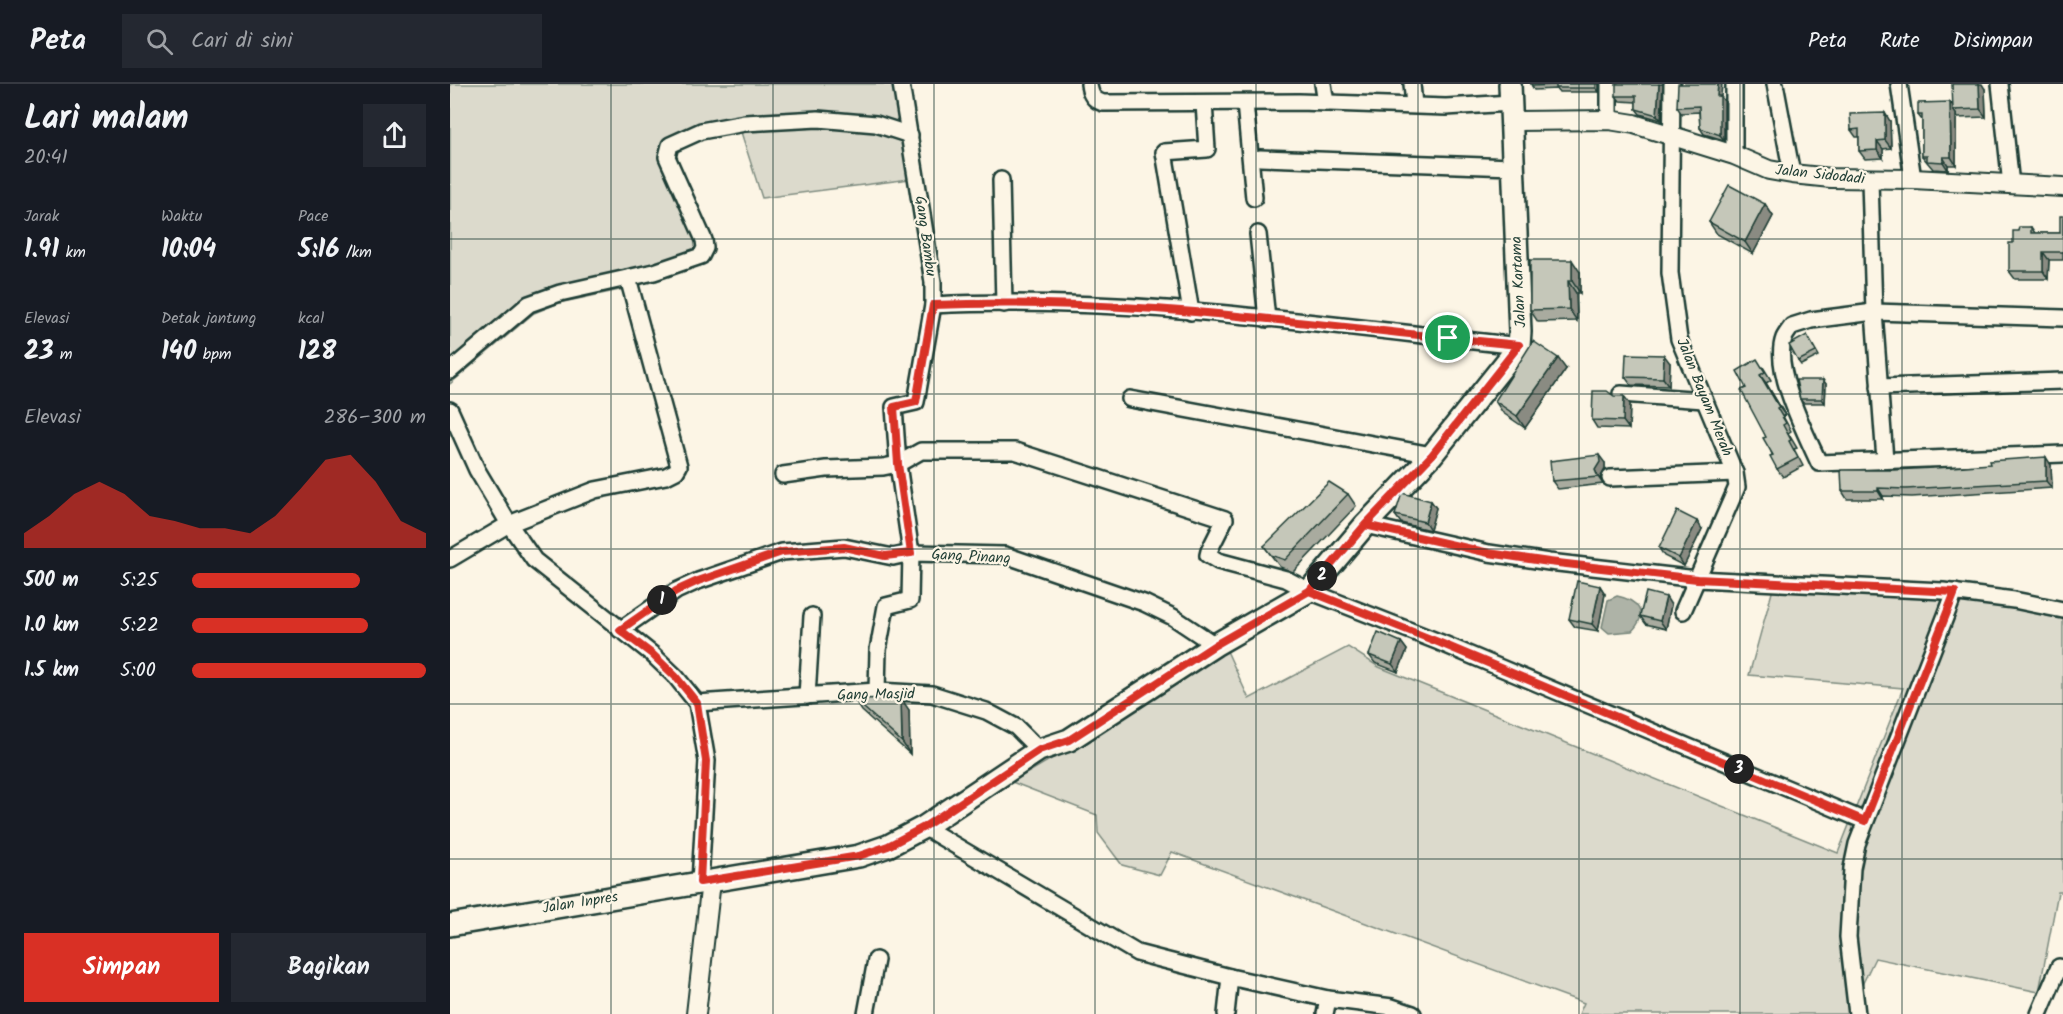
<!DOCTYPE html>
<html lang="id">
<meta charset="utf-8">
<style>
:root{--surface:#171b24;--page:#242831;--text:#f1f3f6;--muted:#9ea1a6;--line:#363941;--accent:#d93025}
body{margin:0;font-family:Kalam,sans-serif;background:var(--page);color:var(--text);height:100vh;display:flex;flex-direction:column;font-size:22px;white-space:nowrap}
*{box-sizing:border-box;margin:0}
p{font-size:20px;color:var(--muted)}
.icon{flex:none;width:33px;height:33px;fill:none;stroke:currentColor;stroke-width:2;stroke-linecap:round;stroke-linejoin:round}
.map{position:relative;flex:1;overflow:hidden}
.panel{display:flex;flex-direction:column;background:var(--surface);width:450px}
.panel>*{flex:none}
.pin{position:absolute;display:grid;place-items:center;width:51px;height:51px;color:#fff;margin:-26px;border:3px solid #fff;border-radius:50%;box-shadow:0 2px 6px #0007}
.km{position:absolute;width:30px;height:30px;margin:-15px;border-radius:50%;background:#222;color:#fff;font-size:16px;line-height:30px;text-align:center}
.round{display:grid;place-items:center;flex:none;width:63px;height:63px;border-radius:0px;background:var(--page)}
.summary{display:flex;align-items:center;justify-content:space-between;height:102px;padding:0 24px}
h1{font-size:33px;font-weight:700;line-height:45px}
.metrics{display:grid;grid-template-columns:repeat(3,1fr);gap:9px;height:102px;padding:6px 24px}
.metrics div{display:grid;align-content:center}
.metrics b{font-size:26px;font-weight:700}
.metrics small{font-size:16px;font-weight:400}
.metrics p{font-size:16px}
.chart{height:168px;padding:12px 24px}
.chart p{display:flex;justify-content:space-between}
.chart svg{width:100%;height:108px;margin-top:6px;fill:var(--accent);opacity:.7}
.button{display:flex;gap:12px;margin-top:auto;padding:12px 24px}
.button a{flex:1;height:69px;border-radius:0px;background:var(--accent);color:#fff;font-size:24px;font-weight:700;line-height:69px;text-align:center}
.button a+a{background:var(--page);color:var(--text)}
ul{padding:0 24px;list-style:none;font-size:20px}
li{display:grid;grid-template-columns:96px 72px 1fr;align-items:center;height:45px}
li i{height:15px;border-radius:8px;background:var(--accent)}
header{display:flex;align-items:center;gap:36px;box-sizing:border-box;height:84px;padding:0 30px;background:var(--surface);border-bottom:2px solid var(--line)}
header strong{font-size:28px}
nav{display:flex;gap:33px;margin-inline-start:auto;font-size:21px}
.search{width:420px;height:54px;background:var(--page);display:flex;align-items:center;gap:15px;box-sizing:border-box;padding:0 21px;border-radius:0px;color:var(--muted);font-size:22px}
main{display:flex;flex:1;min-height:0}
.map>svg:first-child{display:block}
.green{fill:#dcdacc;stroke:#7e8c80;stroke-width:1.5}
.water{fill:#aeb3a7;stroke:#758479;stroke-width:1.5}
.lines{fill:none;stroke-linecap:round;stroke-linejoin:round}
.minor-casing{stroke:#1f3d34;stroke-width:20}
.tertiary-casing{stroke:#1f3d34;stroke-width:22}
.secondary-casing{stroke:#1f3d34;stroke-width:26}
.minor{stroke:#fcf5e5;stroke-width:15}
.tertiary{stroke:#fcf5e5;stroke-width:18}
.secondary{stroke:#fcf5e5;stroke-width:21}
.wall{fill:#a9ab9f;stroke:#1f3d34;stroke-width:1.5}
.shaded-wall{fill:#8a8b82;stroke:#1f3d34;stroke-width:1.5}
.building{fill:#c5c7b9;stroke:#1f3d34;stroke-width:1.5}
.route-casing{stroke:#fff;stroke-width:12}
.route{stroke:#d93025;stroke-width:8}
.grid{fill:none;stroke:#1f3d34;stroke-width:1.5;stroke-opacity:0.55}
.labels{text-anchor:middle;stroke-width:4.5;stroke-linejoin:round;paint-order:stroke}
.street-label{font-size:15px;fill:#1f3d34;stroke:#fcf5e5}
</style>
<header>
<strong>Peta</strong>
<div class="search"><svg class="icon" aria-label="search" viewBox="0 0 24 24"><circle cx="10" cy="10" r="6"/><path d="M15 15l6 6"/></svg>Cari di sini</div>
<nav><a>Peta</a><a>Rute</a><a>Disimpan</a></nav>
</header>
<main>
<section class="panel">
<div class="summary"><div><h1>Lari malam</h1><p>20:41</p></div><a class="round"><svg class="icon" aria-label="share" viewBox="0 0 24 24"><path d="M12 15V3M7 8l5-5 5 5M5 13v7h14v-7"/></svg></a></div>
<div class="metrics">
<div><p>Jarak</p><b>1.91<small> km</small></b></div>
<div><p>Waktu</p><b>10:04</b></div>
<div><p>Pace</p><b>5:16<small> /km</small></b></div>
</div>
<div class="metrics">
<div><p>Elevasi</p><b>23<small> m</small></b></div>
<div><p>Detak jantung</p><b>140<small> bpm</small></b></div>
<div><p>kcal</p><b>128</b></div>
</div>
<div class="chart"><p><span>Elevasi</span>286–300 m</p>
<svg viewBox="0 0 160 44" preserveAspectRatio="none"><path d="M0 44V38L10 31L20 22L30 17L40 22L50 31L60 33L70 36L80 36L90 38L100 31L110 20L120 8L130 6L140 17L150 33L160 38V44z"/></svg>
</div>
<ul>
<li><b>500 m</b>5:25<i style="width:72%"></i></li>
<li><b>1.0 km</b>5:22<i style="width:75%"></i></li>
<li><b>1.5 km</b>5:00<i style="width:100%"></i></li>
</ul>
<div class="button"><a>Simpan</a><a>Bagikan</a></div>
</section>
<div class="map">
<svg width="1613" height="930" viewBox="0 0 1613 930">
<rect width="100%" height="100%" fill="#fcf5e5"/>
<filter id="ink" filterUnits="userSpaceOnUse"><feTurbulence type="fractalNoise" baseFrequency=".0167" numOctaves="2"/><feDisplacementMap in="SourceGraphic" scale="12" xChannelSelector="R" yChannelSelector="G"/><feConvolveMatrix kernelMatrix="1 2 1 2 8 2 1 2 1" color-interpolation-filters="sRGB"/></filter>
<g filter="url(#ink)">
<g class="green">
<path d="M0,0H451L467,94L312,114L291,48L250,53L220,66L236,112L252,175L179,204L109,219L84,229L0,300Z"/>
<path d="M1324,501L1490,512L1613,533V808H1608L1589,908L1425,874L1398,930H1129L1134,919L722,768L710,791L672,781L648,749L647,731L562,698L692,622L777,567L799,615L898,563L929,583L1388,769L1453,604L1299,591Z"/>
</g>
<path class="water" d="M1167,512C1188,516 1199,530 1182,547L1159,549L1152,543L1158,516Z"/>
<g class="lines">
<g class="minor-casing">
<g id="minor">
<path d="M451,0L483,198V221C677,211 877,241 1069,262"/>
<path d="M639,0C640,10 643,16 653,19L849,18L996,23L1061,19"/>
<path d="M873,0L876,19"/>
<path d="M962,0L964,21"/>
<path d="M1222,0L1220,189L1229,255L1285,389L1287,403L1233,527"/>
<path d="M1325,0L1342,90"/>
<path d="M1449,0L1463,95"/>
<path d="M1550,0L1561,101"/>
<path d="M795,19L804,114"/>
<path d="M1159,36V0"/>
<path d="M1284,71V0"/>
<path d="M810,74L1062,83"/>
<path d="M551,96L554,220"/>
<path d="M1420,96L1424,228L1435,376"/>
<path d="M808,150L817,235"/>
<path d="M741,228L714,68L757,65L754,19"/>
<path d="M1613,234L1424,228L1361,236L1342,242C1340,245 1336,250 1334,254C1322,285 1356,350 1369,379L1613,370"/>
<path d="M0,287L79,220L110,209L204,188L251,172L255,164L254,156L217,73L220,61L251,47L295,39L368,35L426,40L460,51"/>
<path d="M1429,303L1613,297"/>
<path d="M1171,310L1254,316"/>
<path d="M680,315L982,371"/>
<path d="M0,326L27,386L59,440L84,476L202,570L226,593L247,619L257,677L250,798"/>
<path d="M333,391L376,385L433,383L448,380L471,367H565L775,435L759,467L758,471L768,477L836,495L859,507L989,558L1415,737"/>
<path d="M1160,394L1285,389"/>
<path d="M915,441L1039,469L1099,478L1247,495L1493,507L1564,516L1613,526"/>
<path d="M0,475L59,440L107,421L145,406L216,392L226,387L229,382L178,194"/>
<path d="M170,546L226,507L248,497L332,468L394,463L443,473L461,469L555,471L694,519L723,533L765,561"/>
<path d="M427,607L428,566L436,522L460,516L461,469L448,380L444,323L466,318L483,221"/>
<path d="M357,612L362,532"/>
<path d="M247,619L427,607L482,610L536,627L566,643L589,666"/>
<path d="M474,743L687,869L780,893L878,915L942,923L963,930"/>
<path d="M416,930L426,876"/>
<path d="M776,930L780,893"/>
<path d="M875,930L878,915"/>
<path d="M1407,930L1398,853L1402,784L1407,760L1505,508"/>
<path d="M1589,930L1609,883"/>
</g>
</g>
<g class="tertiary-casing">
<g id="tertiary">
<path d="M1062,37L1159,36L1184,40L1284,71L1319,86L1342,90L1381,94L1463,95L1613,103"/>
<path d="M246,930L261,797"/>
</g>
</g>
<g class="secondary-casing">
<path id="secondary" d="M0,841L409,772L438,762L474,743L589,666L619,656L765,561L859,507L915,441L982,371L1069,262L1070,248L1060,0"/>
</g>
<use href="#minor" class="minor"/>
<use href="#tertiary" class="tertiary"/>
<use href="#secondary" class="secondary"/>
</g>
<g class="wall">
<path d="M1081,0H1149V8H1109L1107,5L1084,6Z"/>
<path d="M1213,0L1211,36L1190,30L1186,25V18L1170,17L1166,12Z"/>
<path d="M1535,5L1536,33L1508,34L1506,30V81H1498V86L1483,85L1472,72V36L1468,31L1500,18L1503,22Z"/>
<path d="M1271,13L1274,17V56L1254,50L1250,44L1249,28L1231,29L1227,23Z"/>
<path d="M1440,37L1441,64L1433,65V74L1415,75L1409,67V53H1406L1401,46Z"/>
<path d="M1315,120L1323,132L1303,170L1267,150L1259,138Z"/>
<path d="M1613,132V176H1599L1598,195H1565L1559,187L1568,147L1581,143L1585,149H1610Z"/>
<path d="M1130,188V209H1126L1127,237L1088,238L1080,226Z"/>
<path d="M1357,251L1369,272L1351,281L1348,277Z"/>
<path d="M1220,279L1219,302L1181,301L1175,293Z"/>
<path d="M1313,283L1321,296L1316,299L1335,331L1333,332L1341,347L1338,349L1347,364L1344,365L1353,382L1333,393L1327,385L1316,353L1296,304Z"/>
<path d="M1116,285L1075,344L1053,329L1045,317Z"/>
<path d="M1373,296L1376,300L1375,319H1353L1350,315Z"/>
<path d="M1180,320L1179,345L1147,344L1142,336Z"/>
<path d="M1155,379V385L1150,394L1153,400L1108,405L1102,397Z"/>
<path d="M1601,381L1602,404L1462,413L1433,412V415H1397L1392,407L1444,386Z"/>
<path d="M898,410L906,422L843,488L830,483L814,462Z"/>
<path d="M981,417L986,424L980,446L951,439L945,431Z"/>
<path d="M1252,445L1234,482L1214,472L1209,464Z"/>
<path d="M1150,502L1155,510L1148,547L1125,543L1119,535Z"/>
<path d="M1221,521L1216,545L1196,540L1190,532Z"/>
<path d="M951,558L957,566L948,588L925,579L919,571Z"/>
<path d="M404,615L459,626L460,670L412,627Z"/>
</g>
<g class="shaded-wall">
<path d="M1146,0H1149V8L1146,4Z"/>
<path d="M1209,0H1213L1211,36L1207,31Z"/>
<path d="M1268,0H1272L1271,13L1274,17V56L1270,51L1267,12Z"/>
<path d="M1529,0H1532L1535,5L1536,33L1530,25Z"/>
<path d="M1500,18L1506,26H1503L1506,30V81L1501,73Z"/>
<path d="M1435,29L1440,37L1441,64L1435,56Z"/>
<path d="M1427,57L1433,65V74L1427,66Z"/>
<path d="M1493,73L1498,81V86L1493,78Z"/>
<path d="M1315,120L1323,132L1303,170L1295,158Z"/>
<path d="M1593,168L1599,176L1598,195L1593,187Z"/>
<path d="M1122,176L1130,188V209L1122,197Z"/>
<path d="M1118,197L1126,209L1127,237L1119,225Z"/>
<path d="M1214,271L1220,279L1219,302L1213,294Z"/>
<path d="M1108,274L1116,285L1075,344L1067,332Z"/>
<path d="M1310,291L1316,299L1335,331L1329,323Z"/>
<path d="M1373,296L1376,300L1375,319L1372,315Z"/>
<path d="M1174,312L1180,320L1179,345L1173,337Z"/>
<path d="M1149,371L1155,379V385L1150,394L1153,400L1148,393L1145,386Z"/>
<path d="M1596,373L1601,381L1602,404L1596,397Z"/>
<path d="M1428,404L1433,412V415L1428,407Z"/>
<path d="M981,417L986,424L980,446L975,438Z"/>
<path d="M1247,437L1252,445L1234,482L1229,474Z"/>
<path d="M1150,502L1155,510L1148,547L1142,540Z"/>
<path d="M1216,513L1221,521L1216,545L1210,537Z"/>
<path d="M951,558L957,566L948,588L942,580Z"/>
<path d="M451,614L459,626L460,670L452,658Z"/>
</g>
<g class="building">
<path d="M1081,0H1146V4H1106V1L1082,2Z"/>
<path d="M1166,0H1209L1207,31L1186,25V12H1166Z"/>
<path d="M1228,0H1268L1267,12H1270V51L1250,44L1249,22L1227,23Z"/>
<path d="M1502,0H1529L1530,25L1503,26Z"/>
<path d="M1500,18L1501,73H1493V78L1477,77V72H1472V31H1468V19Z"/>
<path d="M1435,29V56L1427,57V66L1409,67V45L1401,46L1400,30Z"/>
<path d="M1279,101L1315,120L1295,158L1259,138Z"/>
<path d="M1610,132H1613V168H1593V187H1559V159H1563V147H1568L1569,143H1581V149H1610Z"/>
<path d="M1080,176H1122V197H1118L1119,225L1080,226Z"/>
<path d="M1357,251L1366,268L1348,277L1339,261Z"/>
<path d="M1083,257L1108,274L1067,332L1045,317Z"/>
<path d="M1176,270L1214,271L1213,294L1175,293Z"/>
<path d="M1307,275L1315,288L1310,291L1329,323L1327,324L1336,339L1333,341L1341,356L1339,357L1348,374L1327,385L1320,372L1323,371L1313,354L1316,353L1291,306L1296,304L1287,287Z"/>
<path d="M1346,296H1373L1372,315H1350Z"/>
<path d="M1143,307H1157L1164,312H1174L1173,337L1142,336Z"/>
<path d="M1149,371L1150,378L1145,386L1148,393L1102,397L1100,377Z"/>
<path d="M1596,373V397L1456,405L1428,404V407H1392L1391,386H1444L1503,383L1540,380L1539,377Z"/>
<path d="M879,398L898,410L835,476L821,471L814,462Z"/>
<path d="M952,409L981,417L975,438L945,431Z"/>
<path d="M1227,427L1247,437L1229,474L1209,464Z"/>
<path d="M1127,497L1150,502L1142,540L1119,535Z"/>
<path d="M1196,508L1216,513L1210,537L1190,532Z"/>
<path d="M928,548L951,558L942,580L919,571Z"/>
<path d="M451,614L452,658L404,615Z"/>
</g>
</g>
<g class="lines" filter="url(#ink)">
<g class="route-casing">
<path id="route" d="M998,254C827,236 655,213 483,221L466,318L444,323L448,380L461,469L435,472L394,463L332,468L248,497L226,507L170,546L202,570L226,593L247,619L256,677L250,798L409,772L438,762L474,743L589,666L619,656L765,561L859,507L915,441L1039,469L1099,478L1247,495L1505,508L1415,737L988,558L859,507L915,441L982,371L1069,261L998,254"/>
</g>
<use href="#route" class="route"/>
</g>
<path class="grid" d="M161,0V930M323,0V930M484,0V930M645,0V930M806,0V930M968,0V930M1129,0V930M1290,0V930M1452,0V930M0,155H1613M0,310H1613M0,465H1613M0,620H1613M0,775H1613"/>
<g class="labels">
<g class="street-label">
<text transform="translate(1370 90) rotate(6)" y="5">Jalan Sidodadi</text>
<text transform="translate(476 152) rotate(82)" y="5">Gang Bambu</text>
<text transform="translate(1068 198) rotate(-93)" y="5">Jalan Kartama</text>
<text transform="translate(1255 313) rotate(68)" y="5">Jalan Bayam Merah</text>
<text transform="translate(521 472) rotate(3)" y="5">Gang Pinang</text>
<text transform="translate(426 610) rotate(-1)" y="5">Gang Masjid</text>
<text transform="translate(130 818) rotate(-9)" y="5">Jalan Inpres</text>
</g>
</g>
</svg>
<div class="pin" style="left:998px;top:254px;background:#1e9e55"><svg class="icon" aria-label="arrive" viewBox="0 0 24 24"><path d="M6 21V4h12l-3 4 3 4H6"/></svg></div>
<b class="km" style="left:212px;top:516px">1</b>
<b class="km" style="left:872px;top:492px">2</b>
<b class="km" style="left:1289px;top:685px">3</b>
</div>
</main>
